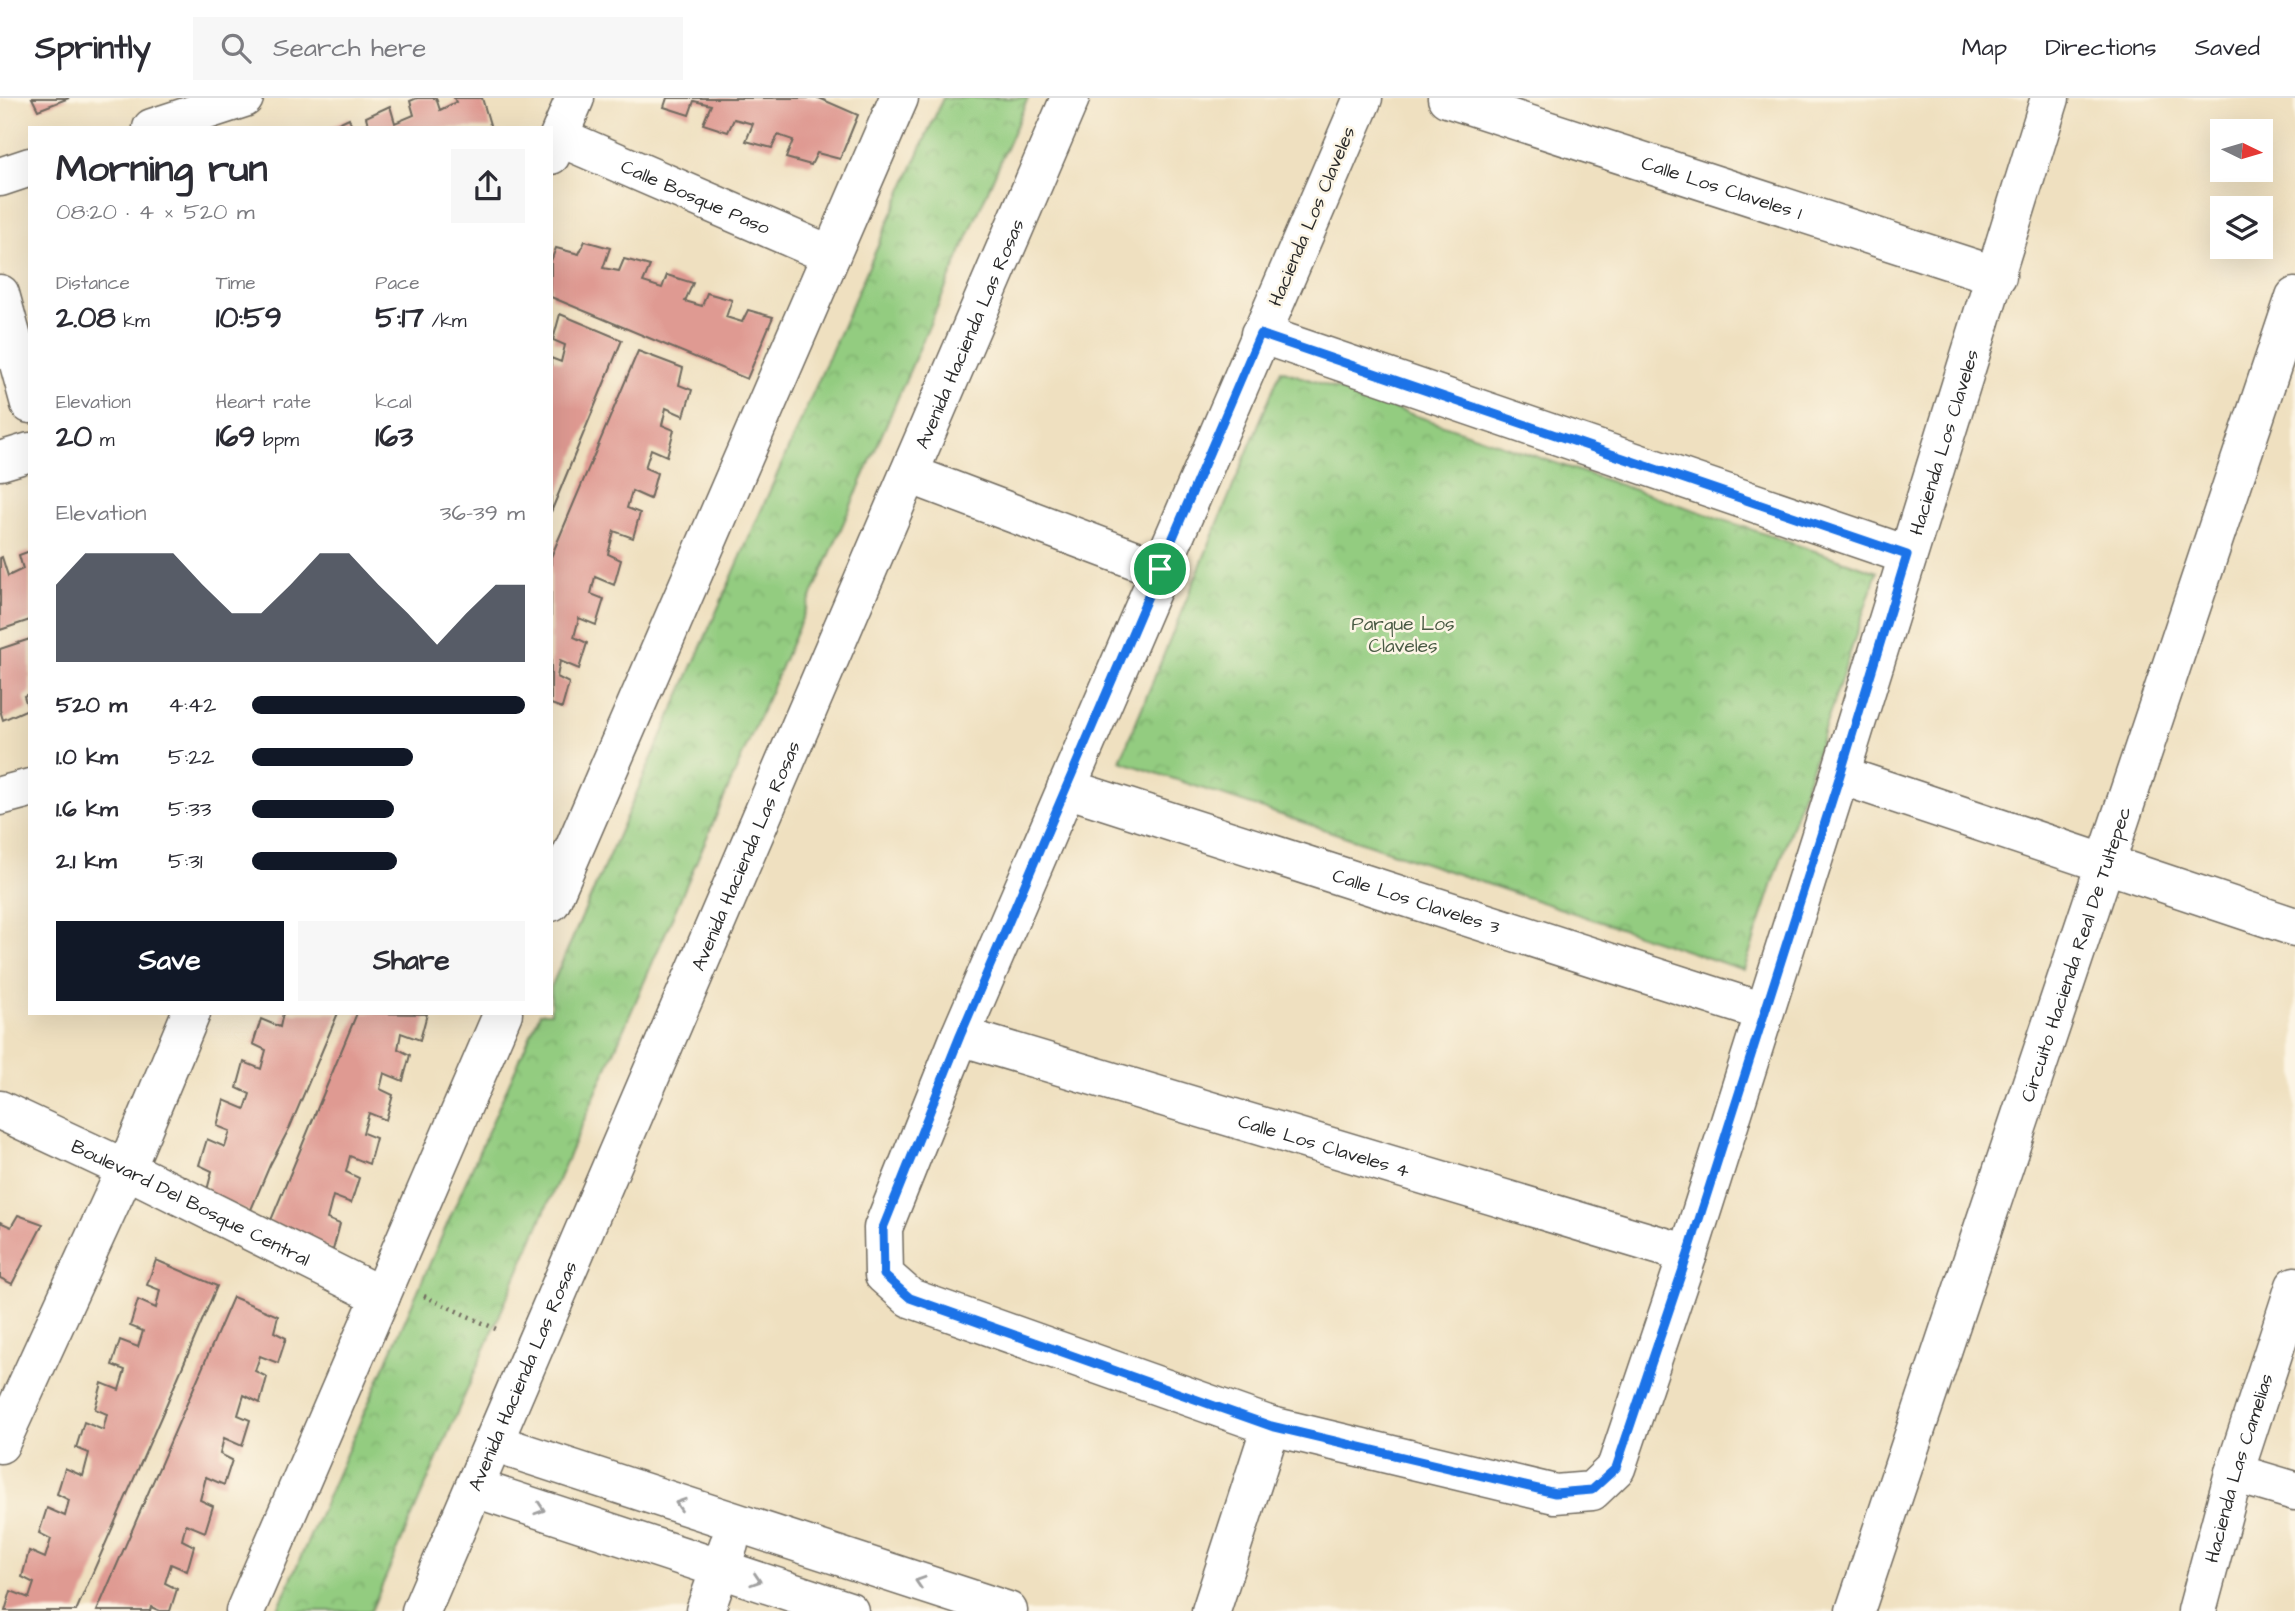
<!DOCTYPE html>
<meta charset="utf-8">
<style>
:root{--surface:#fff;--page:#f7f7f7;--text:#2b2b33;--muted:#7c7c81;--line:#e1e1e2;--accent:#111827}
body{margin:0;font-family:"Architects Daughter",sans-serif;background:var(--page);color:var(--text);height:100vh;display:flex;flex-direction:column;font-size:26px;white-space:nowrap}
*{box-sizing:border-box;margin:0}
p{font-size:23px;color:var(--muted)}
.icon{flex:none;width:38px;height:38px;fill:none;stroke:currentColor;stroke-width:2;stroke-linecap:round;stroke-linejoin:round}
.map{position:relative;flex:1;overflow:hidden}
.details{position:absolute;left:28px;top:28px;width:525px;height:889px;display:flex;flex-direction:column;background:var(--surface);border-radius:0px;box-shadow:0 7px 28px #0002}
.details>*{flex:none}
.needle{width:46px;rotate:95deg}
.buttons{position:absolute;left:2210px;top:21px;display:grid;gap:14px}
.buttons a{display:grid;place-items:center;width:63px;height:63px;border-radius:0px;background:var(--surface);box-shadow:0 7px 28px #0002;font-size:35px}
.pin{position:absolute;display:grid;place-items:center;width:60px;height:60px;color:#fff;margin:-30px;border:4px solid #fff;border-radius:50%;box-shadow:0 2px 7px #0007}
.round{display:grid;place-items:center;flex:none;width:74px;height:74px;border-radius:0px;background:var(--page)}
.head{display:flex;align-items:center;justify-content:space-between;height:119px;padding:0 28px}
h1{font-size:38px;font-weight:700;line-height:52px}
.stats{display:grid;grid-template-columns:repeat(3,1fr);gap:10px;height:119px;padding:7px 28px}
.stats div{display:grid;align-content:center}
.stats b{font-size:30px;font-weight:700}
.stats small{font-size:19px;font-weight:400}
.stats p{font-size:19px}
.chart{height:196px;padding:14px 28px}
.chart p{display:flex;justify-content:space-between}
.chart svg{width:100%;height:126px;margin-top:7px;fill:var(--accent);opacity:.7}
.cta{display:flex;gap:14px;margin-top:auto;padding:14px 28px}
.cta a{flex:1;height:80px;border-radius:0px;background:var(--accent);color:#fff;font-size:28px;font-weight:700;line-height:80px;text-align:center}
.cta a+a{background:var(--page);color:var(--text)}
ul{padding:0 28px;list-style:none;font-size:23px}
li{display:grid;grid-template-columns:112px 84px 1fr;align-items:center;height:52px}
li i{height:18px;border-radius:9px;background:var(--accent)}
header{display:flex;align-items:center;gap:42px;box-sizing:border-box;height:98px;padding:0 35px;background:var(--surface);border-bottom:2px solid var(--line)}
header strong{font-size:33px}
nav{display:flex;gap:38px;margin-inline-start:auto;font-size:24px}
.search{width:490px;height:63px;background:var(--page);display:flex;align-items:center;gap:18px;box-sizing:border-box;padding:0 24px;border-radius:0px;color:var(--muted);font-size:26px}
.map>svg:first-child{display:block}
.park{fill:url(#park-crowns);stroke:#5f7c56;stroke-width:2}
.building{fill:#df9a92}
.lines{fill:none;stroke-linecap:round;stroke-linejoin:round}
.minor-casing{stroke:#706a5f;stroke-width:41}
.major-casing{stroke:#706a5f;stroke-width:41}
.path{stroke:#706a5f;stroke-width:4.5;stroke-dasharray:2 5;stroke-linecap:butt}
.minor{stroke:#fff;stroke-width:38}
.major{stroke:#fff;stroke-width:38}
.oneway{stroke:#a0a0a0}
.route-casing{stroke:#fff;stroke-width:14}
.route{stroke:#1a73e8;stroke-width:9}
.labels{text-anchor:middle;stroke-width:5;stroke-linejoin:round;paint-order:stroke}
.street-label{font-size:19px;fill:#2b2b2b;stroke:#fcf5e5}
.park-label{font-size:19px;fill:#4a5b44;stroke:#fcf5e5}
</style>
<header>
<strong>Sprintly</strong>
<div class="search"><svg class="icon" aria-label="search" viewBox="0 0 24 24"><circle cx="10" cy="10" r="6"/><path d="M15 15l6 6"/></svg>Search here</div>
<nav><a>Map</a><a>Directions</a><a>Saved</a></nav>
</header>
<div class="map">
<svg width="2295" height="1513" viewBox="0 0 2295 1513">
<defs>
<pattern id="park-crowns" width="20" height="18" patternUnits="userSpaceOnUse" patternTransform="scale(1.75)"><rect width="20" height="18" fill="#93cc80"/><path d="M2 6a3 3 0 1 1 6 0M12 15a3 3 0 1 1 6 0" fill="none" stroke="#7faf6f"/></pattern>
</defs>
<rect width="100%" height="100%" fill="#fcf5e5"/>
<filter id="ink" filterUnits="userSpaceOnUse"><feTurbulence type="fractalNoise" baseFrequency=".0143" numOctaves="2"/><feDisplacementMap in="SourceGraphic" scale="14" xChannelSelector="R" yChannelSelector="G"/><feConvolveMatrix kernelMatrix="1 2 1 2 8 2 1 2 1" color-interpolation-filters="sRGB"/></filter>
<filter id="wash" filterUnits="userSpaceOnUse"><feTurbulence type="fractalNoise" baseFrequency=".00686" numOctaves="4" result="noise"/><feDisplacementMap in="SourceGraphic" scale="28" xChannelSelector="R" yChannelSelector="G"/><feGaussianBlur stdDeviation="1.57" result="paint"/><feColorMatrix in="noise" values="0 0 0 0 0 0 0 0 0 0 0 0 0 0 0 0 0 1.4 0 .05"/><feComposite in="paint" operator="in"/></filter>
<g filter="url(#wash)">
<rect width="100%" height="100%" fill="#efe0c0"/>
<g class="park">
<path d="M943,0H1028L371,1513H277L540,915H551V889Z"/>
<path d="M1281,272L1877,474L1744,872L1120,663Z"/>
</g>
<g id="blocks">
<g class="building">
<path d="M32,0H69L38,12Z"/>
<path d="M417,0H436L440,12L456,4L454,0H482L491,30H369L366,19L390,8L395,25L414,17L410,3Z"/>
<path d="M667,0H819L858,17L840,61L817,55L811,67L786,60L793,42L778,37L772,50L746,43L753,26L734,21L728,34L703,26L711,7L694,3L689,17L664,9Z"/>
<path d="M349,20L352,30H328Z"/>
<path d="M585,143L610,150L603,170L619,173L624,161L650,168L643,184L662,190L667,177L693,185L685,203L702,208L707,195L732,202L726,219L742,224L748,212L773,219L747,281L551,199V163L556,150L579,156Z"/>
<path d="M560,216L622,242L551,414V260L561,264L565,247L553,242Z"/>
<path d="M638,253L683,270L679,287L692,292L684,318L666,310L662,327L674,332L667,358L651,351L645,370L657,375L650,401L632,393L627,410L640,415L633,440L614,433L608,456L621,462L614,487L595,479L591,496L604,501L596,527L579,520L574,539L587,545L579,571L560,563L557,579L569,585L562,610L551,606V459Z"/>
<path d="M30,453V522L0,532V460L2,459L8,478L23,471L19,457Z"/>
<path d="M30,541V595L24,598L28,611L3,622L0,612V551Z"/>
<path d="M283,915H338L290,1029L270,1067L250,1114L206,1096L212,1073L199,1067L207,1041L225,1049L230,1033L217,1028L224,1002L245,1011L250,996L237,990L244,964L261,971L266,952L253,946L261,921L280,929Z"/>
<path d="M357,915L427,916L420,942L401,935L398,951L410,957L403,983L384,975L380,991L393,997L386,1022L369,1015L363,1035L376,1040L369,1066L350,1058L346,1074L359,1080L351,1105L333,1098L327,1121L340,1126L333,1152L269,1127Z"/>
<path d="M18,1117L43,1126L12,1186L0,1180V1124L11,1129Z"/>
<path d="M156,1162L217,1188L164,1312L76,1513H5L11,1493L29,1500L34,1485L22,1479L29,1453L45,1460L51,1441L39,1435L47,1410L65,1418L69,1402L57,1396L65,1370L83,1378L89,1355L76,1350L84,1324L103,1332L107,1316L95,1311L102,1285L119,1292L125,1272L112,1267L120,1242L138,1249L143,1233L130,1228L138,1202L156,1210L160,1192L147,1187Z"/>
<path d="M233,1199L278,1218L274,1234L286,1240L278,1265L260,1258L255,1273L267,1279L260,1305L244,1297L238,1317L250,1322L242,1348L224,1340L220,1356L232,1362L224,1387L206,1379L200,1402L213,1408L205,1434L186,1426L182,1442L194,1448L187,1473L171,1466L165,1485L177,1491L170,1513H160L151,1509L150,1513H97Z"/>
</g>
</g>
</g>
<g filter="url(#ink)">
<use href="#blocks" fill-opacity="0" stroke="#706a5f" stroke-width="2"/>
<g class="lines">
<g class="minor-casing">
<g id="minor">
<path id="s1" d="M1363,0L960,938L883,1130L884,1177L910,1200L1271,1328L1555,1396L1592,1393L1616,1370L1688,1156L1840,677L2050,0"/>
<path id="s2" d="M1447,0L1997,178"/>
<path d="M152,30L244,0"/>
<path id="s3" d="M559,39L831,157"/>
<path d="M551,57L575,0"/>
<path d="M0,79L30,69"/>
<path d="M0,196L30,306"/>
<path d="M1260,236L1907,457"/>
<path d="M0,363L30,354"/>
<path d="M909,376L1160,471"/>
<path d="M1840,677L2295,829"/>
<path id="s4" d="M1066,690L1764,914"/>
<path d="M0,698L30,690"/>
<path d="M551,804L899,0"/>
<path id="s5" d="M960,938L1688,1156"/>
<path id="s6" d="M0,1012L126,1071L381,1198"/>
<path d="M493,1345L1008,1513"/>
<path d="M0,1346L126,1071L191,915"/>
<path d="M2234,1375L2295,1393"/>
<path d="M475,1390L849,1513"/>
<path d="M245,1513L503,915"/>
<path d="M705,1513L729,1446"/>
<path d="M1211,1513L1271,1328"/>
<path id="s7" d="M1855,1513L2295,199"/>
<path id="s8" d="M2197,1513L2234,1375L2295,1188"/>
</g>
</g>
<g class="major-casing">
<g id="major">
<path id="s9" d="M421,1513L1070,0"/>
</g>
</g>
<path class="path" d="M424,1198L496,1231"/>
<use href="#minor" class="minor"/>
<use href="#major" class="major"/>
</g>
<defs><path id="oneway-chevron" d="M-2-3.5L2.5 0L-2 3.5" fill="none" stroke-width="1.6" stroke-linecap="round" stroke-linejoin="round" transform="scale(1.75)"/></defs>
<g class="oneway">
<use href="#oneway-chevron" transform="translate(680 1406) rotate(-162)"/>
<use href="#oneway-chevron" transform="translate(540 1411) rotate(18)"/>
<use href="#oneway-chevron" transform="translate(756 1482) rotate(18)"/>
<use href="#oneway-chevron" transform="translate(920 1484) rotate(-162)"/>
</g>
</g>
<g class="lines" filter="url(#ink)">
<g class="route-casing">
<path id="route" d="M1260,236L1907,457L1840,677L1688,1156L1616,1370L1592,1392L1555,1395L1271,1328L910,1200L884,1177L883,1130L960,938Z"/>
</g>
<use href="#route" class="route"/>
</g>
<g class="labels">
<g class="street-label">
<text dy="7" stroke="none"><textPath href="#s2" startOffset="289">Calle Los Claveles 1</textPath></text>
<text dy="7" stroke="none"><textPath href="#s3" startOffset="149">Calle Bosque Paso</textPath></text>
<text transform="translate(1311 118) rotate(-67)" y="7">Hacienda Los Claveles</text>
<text dy="7" stroke="none"><textPath href="#s9" startOffset="1390">Avenida Hacienda Las Rosas</textPath></text>
<text dy="7" stroke="none"><textPath href="#s1" startOffset="3132">Hacienda Los Claveles</textPath></text>
<text dy="7" stroke="none"><textPath href="#s9" startOffset="822">Avenida Hacienda Las Rosas</textPath></text>
<text dy="7" stroke="none"><textPath href="#s4" startOffset="368">Calle Los Claveles 3</textPath></text>
<text dy="7" stroke="none"><textPath href="#s7" startOffset="693">Circuito Hacienda Real De Tultepec</textPath></text>
<text dy="7" stroke="none"><textPath href="#s5" startOffset="380">Calle Los Claveles 4</textPath></text>
<text dy="7" stroke="none"><textPath href="#s6" startOffset="212">Boulevard Del Bosque Central</textPath></text>
<text dy="7" stroke="none"><textPath href="#s9" startOffset="256">Avenida Hacienda Las Rosas</textPath></text>
<text dy="7" stroke="none"><textPath href="#s8" startOffset="149">Hacienda Las Camelias</textPath></text>
</g>
<g class="park-label">
<text x="1403" y="532">Parque Los<tspan x="1403" dy="22">Claveles</tspan></text>
</g>
</g>
</svg>
<div class="buttons">
<a><svg class="needle" viewBox="-14 -14 28 28"><path d="M0-13l5 13h-10z" fill="#e53935"/><path d="M0 13l5-13h-10z" fill="#7c7c81"/></svg></a>
<a><svg class="icon" aria-label="layers" viewBox="0 0 24 24"><path d="M12 4l9 5-9 5-9-5zM3 14l9 5 9-5"/></svg></a>
</div>
<div class="pin" style="left:1160px;top:471px;background:#1e9e55"><svg class="icon" aria-label="arrive" viewBox="0 0 24 24"><path d="M6 21V4h12l-3 4 3 4H6"/></svg></div>
<section class="details">
<div class="head"><div><h1>Morning run</h1><p>08:20 · 4 × 520 m</p></div><a class="round"><svg class="icon" aria-label="share" viewBox="0 0 24 24"><path d="M12 15V3M7 8l5-5 5 5M5 13v7h14v-7"/></svg></a></div>
<div class="stats">
<div><p>Distance</p><b>2.08<small> km</small></b></div>
<div><p>Time</p><b>10:59</b></div>
<div><p>Pace</p><b>5:17<small> /km</small></b></div>
</div>
<div class="stats">
<div><p>Elevation</p><b>20<small> m</small></b></div>
<div><p>Heart rate</p><b>169<small> bpm</small></b></div>
<div><p>kcal</p><b>163</b></div>
</div>
<div class="chart"><p><span>Elevation</span>36–39 m</p>
<svg viewBox="0 0 160 44" preserveAspectRatio="none"><path d="M0 44V17L10 6L20 6L30 6L40 6L50 17L60 27L70 27L80 17L90 6L100 6L110 17L120 27L130 38L140 27L150 17L160 17V44z"/></svg>
</div>
<ul>
<li><b>520 m</b>4:42<i style="width:100%"></i></li>
<li><b>1.0 km</b>5:22<i style="width:59%"></i></li>
<li><b>1.6 km</b>5:33<i style="width:52%"></i></li>
<li><b>2.1 km</b>5:31<i style="width:53%"></i></li>
</ul>
<div class="cta"><a>Save</a><a>Share</a></div>
</section>
</div>
